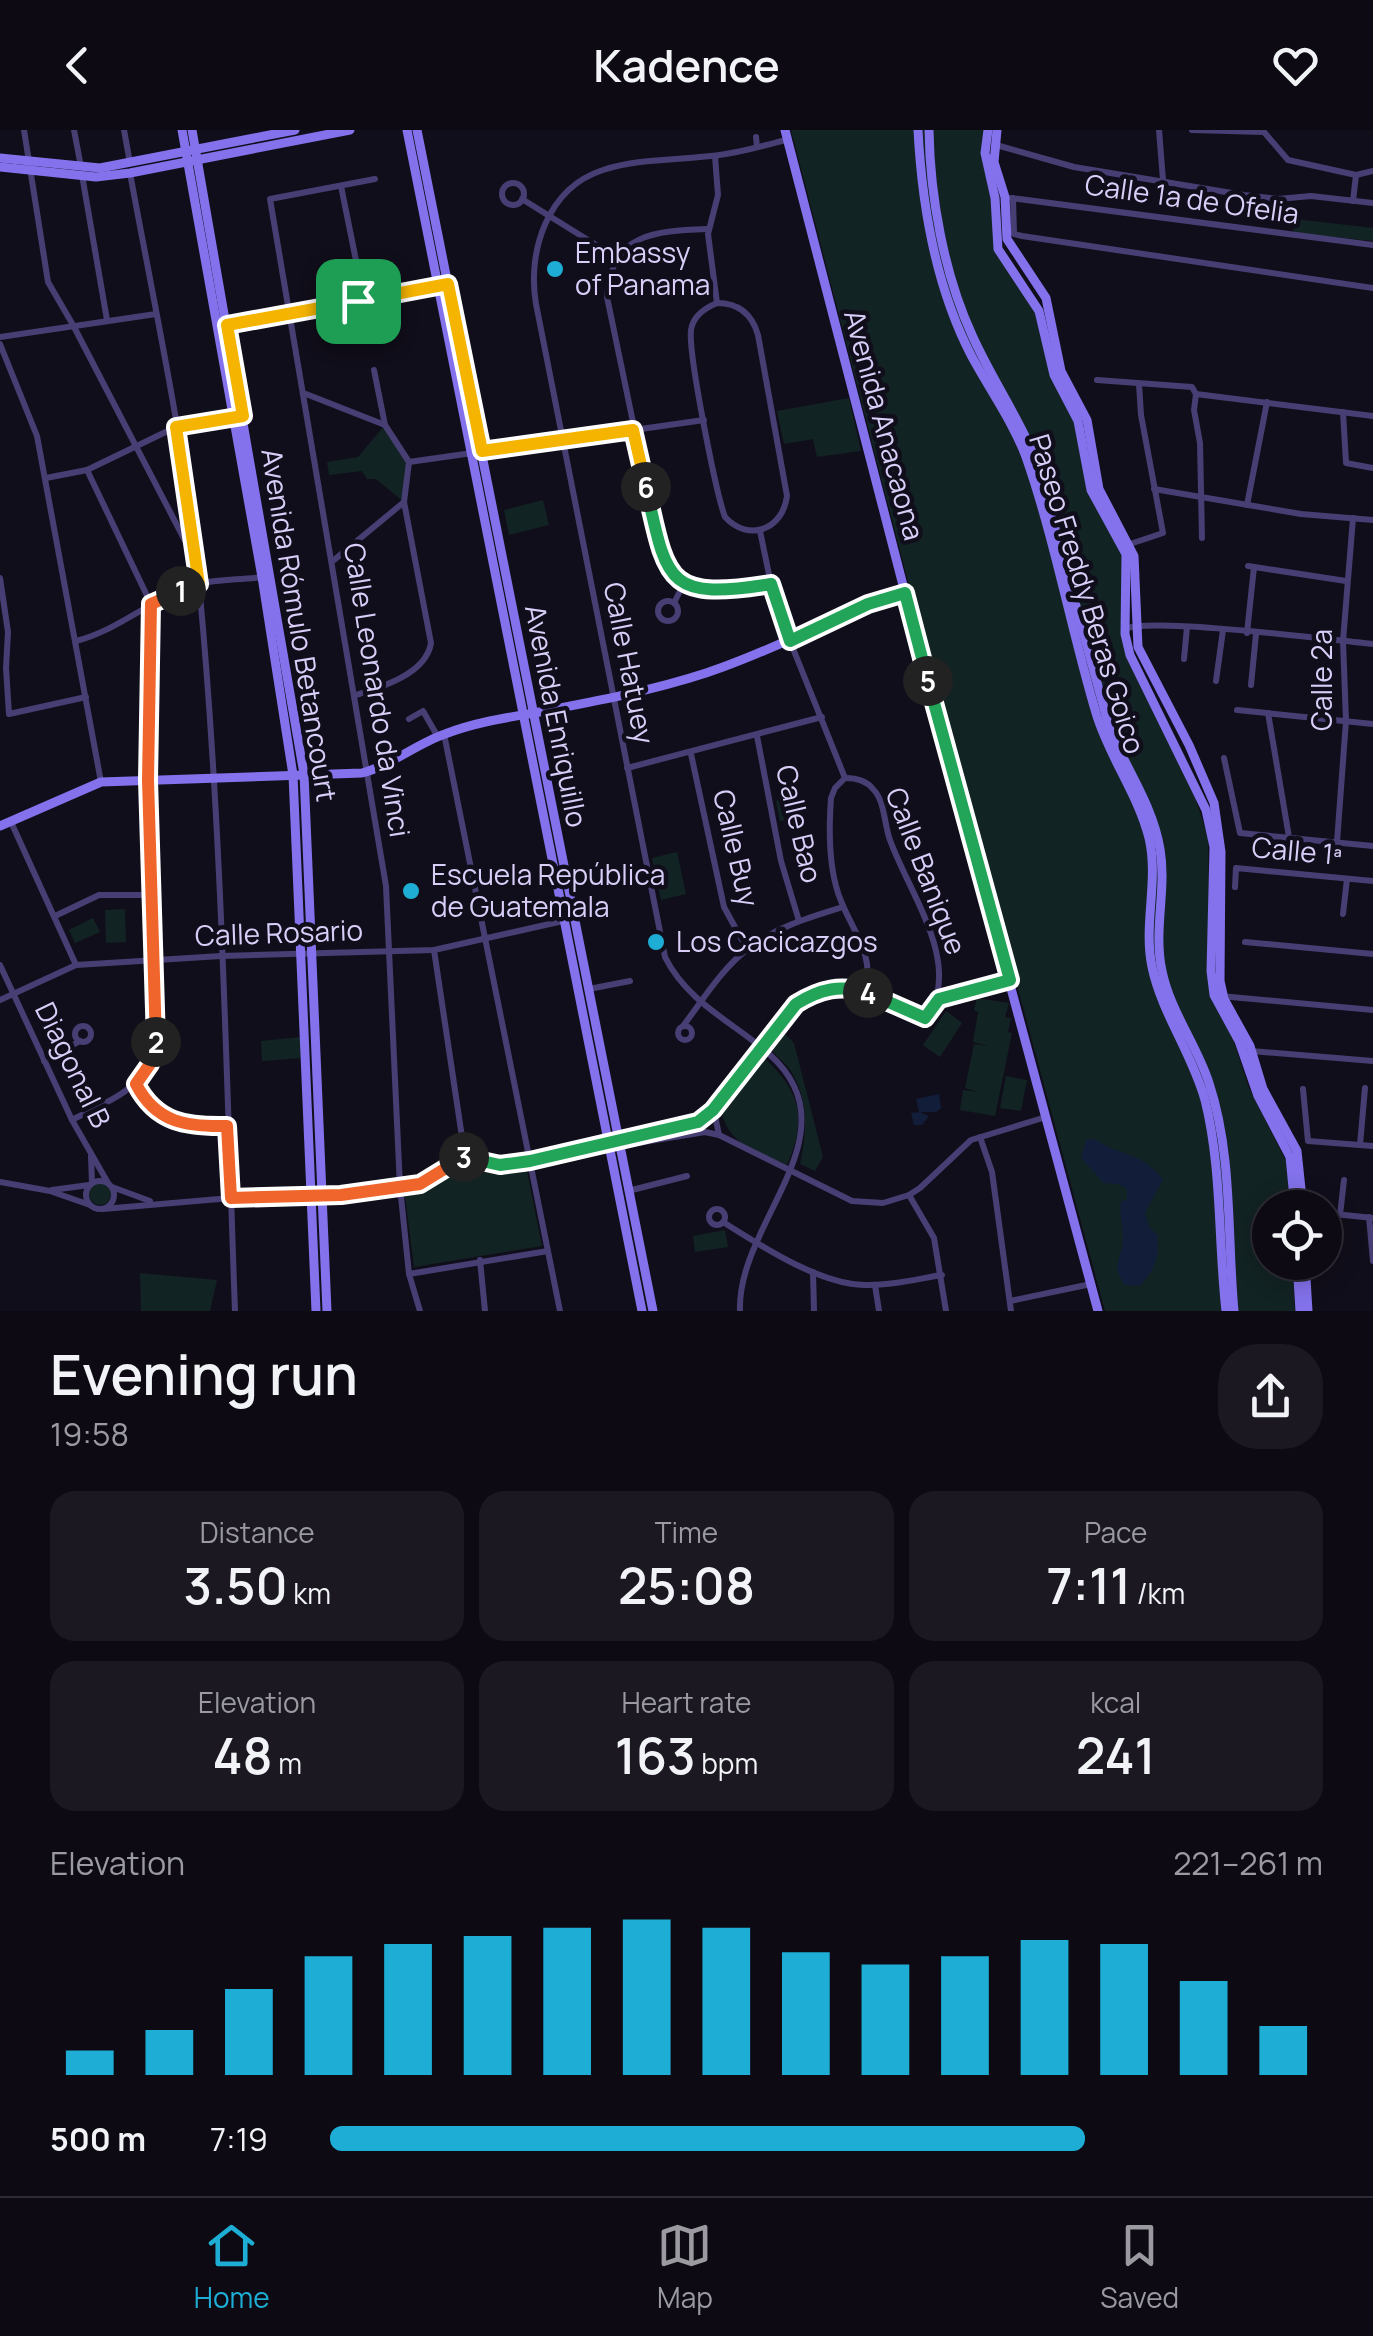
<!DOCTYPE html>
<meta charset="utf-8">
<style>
:root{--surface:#0d0a14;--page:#1b1822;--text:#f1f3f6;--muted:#9a9aa0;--line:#2d2b34;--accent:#1eaed5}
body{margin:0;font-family:Manrope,sans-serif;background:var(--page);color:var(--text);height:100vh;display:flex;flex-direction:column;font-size:38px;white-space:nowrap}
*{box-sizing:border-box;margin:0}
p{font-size:32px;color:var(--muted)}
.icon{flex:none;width:55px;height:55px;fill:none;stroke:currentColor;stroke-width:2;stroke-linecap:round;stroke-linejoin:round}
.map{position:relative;height:1181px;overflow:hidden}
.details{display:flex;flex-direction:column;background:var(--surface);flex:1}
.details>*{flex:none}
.tools{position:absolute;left:1252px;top:1060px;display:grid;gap:20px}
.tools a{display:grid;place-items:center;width:90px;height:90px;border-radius:50%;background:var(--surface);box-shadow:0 5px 25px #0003,0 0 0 2px var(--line);font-size:50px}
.pin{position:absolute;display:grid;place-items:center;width:85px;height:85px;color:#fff;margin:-42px;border-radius:20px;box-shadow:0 5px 15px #0006}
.km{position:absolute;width:50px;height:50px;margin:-25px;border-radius:50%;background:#222;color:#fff;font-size:28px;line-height:50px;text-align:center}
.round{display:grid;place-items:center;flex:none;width:105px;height:105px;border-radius:40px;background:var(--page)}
.summary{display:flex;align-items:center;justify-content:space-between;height:170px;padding:0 50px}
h1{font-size:55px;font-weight:600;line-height:75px}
.metrics{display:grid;grid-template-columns:repeat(3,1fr);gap:15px;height:170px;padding:10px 50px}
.metrics div{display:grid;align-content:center;border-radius:25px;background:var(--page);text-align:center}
.metrics b{font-size:50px;font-weight:600}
.metrics small{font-size:28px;font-weight:400}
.metrics p{font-size:28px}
.chart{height:280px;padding:20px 50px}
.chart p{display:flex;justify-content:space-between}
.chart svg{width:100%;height:180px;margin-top:10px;stroke:var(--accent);stroke-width:6}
ul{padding:0 50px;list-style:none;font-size:32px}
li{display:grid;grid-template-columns:160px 120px 1fr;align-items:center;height:75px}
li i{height:25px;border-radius:12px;background:var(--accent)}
header{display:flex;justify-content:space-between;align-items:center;height:130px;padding:0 50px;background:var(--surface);font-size:45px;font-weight:600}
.tabs{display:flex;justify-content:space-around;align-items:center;height:140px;border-top:2px solid var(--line);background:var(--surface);font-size:28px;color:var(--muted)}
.tabs a{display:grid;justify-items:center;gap:5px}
.tabs .current{color:var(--accent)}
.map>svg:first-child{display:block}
.green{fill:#122324}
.water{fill:#121d3a}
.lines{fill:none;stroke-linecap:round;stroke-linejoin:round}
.street{stroke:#473f74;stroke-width:6}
.secondary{stroke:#8372eb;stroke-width:9}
.split-1-casing{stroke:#fff;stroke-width:20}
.split-2-casing{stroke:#fff;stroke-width:20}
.split-3-casing{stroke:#fff;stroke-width:20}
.split-4-casing{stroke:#fff;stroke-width:20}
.split-5-casing{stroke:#fff;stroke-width:20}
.split-6-casing{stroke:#fff;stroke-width:20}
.split-7-casing{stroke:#fff;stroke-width:20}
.split-1{stroke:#f5b400;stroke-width:12}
.split-2{stroke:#f0652b;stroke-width:12}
.split-3{stroke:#f0652b;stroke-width:12}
.split-4{stroke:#22a559;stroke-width:12}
.split-5{stroke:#22a559;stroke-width:12}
.split-6{stroke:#22a559;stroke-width:12}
.split-7{stroke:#f5b400;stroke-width:12}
.poi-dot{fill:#1eaed5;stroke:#110e1b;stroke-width:4}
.labels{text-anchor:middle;stroke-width:9;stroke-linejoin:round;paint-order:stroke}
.street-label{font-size:28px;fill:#d8cef8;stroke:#110e1b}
.poi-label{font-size:28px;fill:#d8cef8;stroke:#110e1b;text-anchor:start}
</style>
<header><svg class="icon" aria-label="back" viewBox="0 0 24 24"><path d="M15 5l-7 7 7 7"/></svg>Kadence<svg class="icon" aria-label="heart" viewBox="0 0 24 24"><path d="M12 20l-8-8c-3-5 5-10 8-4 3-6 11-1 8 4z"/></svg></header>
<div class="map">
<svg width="1373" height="1181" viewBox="0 0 1373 1181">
<rect width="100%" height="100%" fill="#110e1b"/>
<g class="green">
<path d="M791,0H988L995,120L1038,186L1076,294L1088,361L1123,425L1128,528L1194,664L1208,707L1210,867L1231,903L1249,958L1286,1031L1291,1077L1270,1078V1132L1293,1133L1295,1181H1105L911,463Z"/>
<path d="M1295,89L1373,98V111L1293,103Z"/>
<path d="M849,268L861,321L817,327L813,309L784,314L777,281Z"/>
<path d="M385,295L409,332L404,372L376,349H367L362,341L329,345L327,332L358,327Z"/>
<path d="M543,370L549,395L509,405L504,380Z"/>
<path d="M796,664L801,690L780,691L776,671Z"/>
<path d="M677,722L686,764L661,770L652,728Z"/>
<path d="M125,779L126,812L106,813L105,780Z"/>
<path d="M93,788L100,802L75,813L69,800Z"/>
<path d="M977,868L1009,873L1005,887L1011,888L1008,902L1012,903L995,986L960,980L963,960L978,962L965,958L974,914L989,916L973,912L978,882L974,880Z"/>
<path d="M946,881L962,893L940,927L923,915Z"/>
<path d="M784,903L794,913L823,1027L815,1041L800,1034C807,1003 809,970 791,941C785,932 776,926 770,918L776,906Z"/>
<path d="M300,907L301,928L262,931L261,911Z"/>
<path d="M762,926C800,960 808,987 787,1035C757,1020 729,1017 721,980Z"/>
<path d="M1006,946L1027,950L1021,981L1000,978Z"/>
<path d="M466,1030L503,1039L526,1036L542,1116L414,1137L404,1058L433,1054Z"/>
<circle cx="100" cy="1064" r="11"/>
<path d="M725,1100L728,1117L695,1122L693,1106Z"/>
<path d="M140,1143L217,1150L210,1181H141Z"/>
</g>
<g class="water">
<path d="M939,964L941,978L936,982H920L929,986L922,995H914L911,983L919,982L916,969Z"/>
<path d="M1095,1009C1121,1028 1138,1019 1163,1049L1145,1083L1149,1097L1157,1105C1160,1127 1154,1142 1139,1156L1125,1155C1109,1133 1124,1128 1123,1107C1123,1095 1119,1085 1121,1072L1127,1069V1059L1119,1054L1104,1053L1081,1028L1086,1010Z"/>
</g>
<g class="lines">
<g class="street">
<path d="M24,0L48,152L73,195L194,428"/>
<path d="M74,0L81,37"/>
<path d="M124,0L130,33"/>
<path d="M1159,0L1163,50"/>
<path d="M1192,0L1264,2L1288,30L1356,45L1373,41"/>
<path d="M756,7L757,17"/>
<path d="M996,15L1074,37L1244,65L1278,69L1311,66L1373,73"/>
<path d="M715,26L718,65L708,104L717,173"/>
<path d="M130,43C155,179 185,316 199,454C222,696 226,939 235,1181"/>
<path d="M82,45L107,190"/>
<path d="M375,49L270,69L386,756L400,1057L409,1144L420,1181"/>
<circle cx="513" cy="64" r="11"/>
<path d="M341,56L364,170"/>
<path d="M1011,68L1373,115"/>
<path d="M1013,68L1014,104L1022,106L1373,158"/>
<path d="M522,69L617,128"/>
<path d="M1353,71L1356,45"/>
<path d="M709,99C656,101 611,102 607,167L661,427C691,473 723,462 771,454"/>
<path d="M717,173C738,173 752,184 758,205L787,366C783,399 749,413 725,387C716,363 688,223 691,200C693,186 705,178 717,173Z"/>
<path d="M227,195L440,156"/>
<path d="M0,207L156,184"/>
<path d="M0,214L37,306L101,652"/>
<path d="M1097,250L1192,257L1196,264L1373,286"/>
<path d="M306,264L385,295"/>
<path d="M1196,264L1194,280L1200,313L1202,408"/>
<path d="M1343,282L1346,333L1373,338"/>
<path d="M409,332L704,290"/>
<path d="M46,348L87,340L176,297L237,287"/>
<path d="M1154,359L1301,384L1373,390"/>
<path d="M1247,375L1267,272"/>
<path d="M760,401L771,454L790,511L845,648"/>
<path d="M1130,414L1163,403L1141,285L1139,254"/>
<path d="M334,430L404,372"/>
<path d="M1248,436L1346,451"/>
<path d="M0,448L8,502L6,538L9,584L86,567"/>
<circle cx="668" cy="481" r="10"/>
<path d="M674,473L684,453"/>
<path d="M1125,499C1151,487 1332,510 1373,514"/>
<path d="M1247,503L1254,437"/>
<path d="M76,511C120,500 154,466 198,454C218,449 241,450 262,447"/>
<path d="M1184,529L1187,497"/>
<path d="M1216,551L1223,500"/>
<path d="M1251,555L1256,504"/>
<path d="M356,565C382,557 426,544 431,513L404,372L409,332L385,295L374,240"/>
<path d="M1237,580L1373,594"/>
<path d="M1268,583L1289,707"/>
<path d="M409,589L423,581L438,607"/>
<path d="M444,604L560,1181"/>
<path d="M757,606L781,731L799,791"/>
<path d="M691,624L724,777L747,819"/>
<path d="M1224,628L1240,703L1373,716"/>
<path d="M627,638L822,587"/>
<path d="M845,648L835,658L831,668C829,695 829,730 836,756C845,794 877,820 865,861"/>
<path d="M11,692L76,835"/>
<path d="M1337,712L1346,591L1343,511L1353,388"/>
<path d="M1235,757L1236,738L1373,751"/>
<path d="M1343,784L1347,749"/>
<path d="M55,786L99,765H153"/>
<path d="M1245,812L1373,824"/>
<path d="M434,820L465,1027"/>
<path d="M0,835L72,990L108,1053"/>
<path d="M589,859L630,851"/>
<path d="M1220,866L1373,880"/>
<path d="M939,869L1010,851"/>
<path d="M0,870L76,835L221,826L434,820L563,791"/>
<path d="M683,896C703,870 722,838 749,818C776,797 811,787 843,777"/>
<circle cx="83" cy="904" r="8"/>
<circle cx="685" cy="903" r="7"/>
<path d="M1251,921L1373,931"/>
<path d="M44,931L80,911"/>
<path d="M136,954C164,1009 172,998 227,996"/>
<path d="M1303,959L1308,1011L1373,1016"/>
<path d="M154,980L190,997"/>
<path d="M714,981L719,1005"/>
<path d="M72,990C113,968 149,959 156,909L148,650L151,474L87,340"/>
<path d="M980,1007L992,1042L1011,1181"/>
<path d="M617,1010C645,1003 683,1005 706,987C720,976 730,958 740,944C770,905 805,841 865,861C884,867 902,880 920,889L929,885C961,831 909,763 890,710C884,694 885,671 873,659C866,650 856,648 845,648"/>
<path d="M1360,1015L1365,958"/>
<path d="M91,1026L92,1053"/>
<circle cx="100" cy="1065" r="14"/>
<path d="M0,1052L50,1061L90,1075"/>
<path d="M112,1057L150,1071"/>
<path d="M52,1060L89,1055"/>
<path d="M628,1061L687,1046"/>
<path d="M909,1065L934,1108L946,1181"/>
<circle cx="717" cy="1087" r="8"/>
<path d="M103,1079L231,1068L341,1065L420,1053L461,1028L508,1034L705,1002L719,1005L852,1071L883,1073L909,1065L920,1058L971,1010L1046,987"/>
<path d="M1325,1083L1373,1088"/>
<path d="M1340,1085L1344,1050"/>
<path d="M1369,1087L1373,1131"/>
<path d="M723,1092C761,1116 819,1154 864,1155C890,1156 917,1149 942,1145"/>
<path d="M480,1130L485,1181"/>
<path d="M813,1142L814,1181"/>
<path d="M409,1144L548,1121"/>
<path d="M875,1155L879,1181"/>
<path d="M1010,1171L1091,1154"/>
<path d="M740,1181C737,1104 828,1026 794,956C770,905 695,888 665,827L536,174C527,122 547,58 603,40C637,29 675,30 711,26C736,24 762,16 786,10"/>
</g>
<g class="secondary">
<path d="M182,0L262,447L293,645L316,1181"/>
<path d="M192,0L304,644L327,1181"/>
<path d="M407,0L642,1181"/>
<path d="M417,0L653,1181"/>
<path d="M785,0L919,517L1098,1181"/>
<path d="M918,0C922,77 936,158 972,227C990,260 1013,292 1026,327C1055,410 1071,499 1096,583C1109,627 1138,664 1149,708C1159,751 1143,794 1152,837C1162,884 1192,923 1205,970C1222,1038 1218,1111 1226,1181"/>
<path d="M929,0C930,67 944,144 972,205C991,248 1018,286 1036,330L1110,600C1127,640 1153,676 1160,719C1167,760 1153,800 1162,841C1170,881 1197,915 1209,953C1233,1025 1227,1107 1234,1181"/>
<path d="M988,0L985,23L995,68L998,119L1039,181L1054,245L1078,291L1091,360L1126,424L1125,504L1130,525L1206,680L1214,717L1211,841L1214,865L1239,911L1258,966L1290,1027L1295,1078"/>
<path d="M997,0L994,32L1005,67L1007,109L1046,168L1061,241L1087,290L1099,359L1134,426L1138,517L1189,615L1214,673L1221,722L1220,851L1224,869L1250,916L1263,959L1297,1021L1303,1078"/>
<path d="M0,28L100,38L295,0"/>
<path d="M0,37L96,47L130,43L350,0"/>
<path d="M0,696L101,652L362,643C392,635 416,614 445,604C473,593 504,588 534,583C592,572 651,561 706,543C774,521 837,484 905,463"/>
<path d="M1297,1132L1300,1181"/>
<path d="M1305,1132L1308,1181"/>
</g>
</g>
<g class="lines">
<g class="split-1-casing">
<path id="split-1" d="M181,461L199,454L176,297L243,286L227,195L358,171"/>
</g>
<g class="split-2-casing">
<path id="split-2" d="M156,912L148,650L151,474L181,461"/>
</g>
<g class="split-3-casing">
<path id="split-3" d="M156,912L150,934L136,954C156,993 187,997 227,996L231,1068L341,1065L420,1054L464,1027"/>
</g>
<g class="split-4-casing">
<path id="split-4" d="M464,1027L500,1035L530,1031L698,992L713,980L796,874C820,859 841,854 868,863"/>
</g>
<g class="split-5-casing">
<path id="split-5" d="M868,863L925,888L939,869L1010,850L928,551"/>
</g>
<g class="split-6-casing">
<path id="split-6" d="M646,357C667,452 666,471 771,454L790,511L868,474L905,463L928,551"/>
</g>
<g class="split-7-casing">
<path id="split-7" d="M358,171L448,154L482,321L633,300L646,357"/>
</g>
<use href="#split-1" class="split-1"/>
<use href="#split-2" class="split-2"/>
<use href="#split-3" class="split-3"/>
<use href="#split-4" class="split-4"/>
<use href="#split-5" class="split-5"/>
<use href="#split-6" class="split-6"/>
<use href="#split-7" class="split-7"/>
</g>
<g class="poi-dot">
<circle cx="555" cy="139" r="10"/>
<circle cx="411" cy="761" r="10"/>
<circle cx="656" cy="812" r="10"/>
</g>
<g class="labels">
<g class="street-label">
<text transform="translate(1192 69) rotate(8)" y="10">Calle 1a de Ofelia</text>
<text transform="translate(884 295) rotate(75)" y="10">Avenida Anacaona</text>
<text transform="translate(1087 464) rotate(73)" y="10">Paseo Freddy Beras Goico</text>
<text transform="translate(299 495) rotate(81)" y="10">Avenida Rómulo Betancourt</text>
<text transform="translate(629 533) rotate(79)" y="10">Calle Hatuey</text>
<text transform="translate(1322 550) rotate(-90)" y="10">Calle 2a</text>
<text transform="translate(377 560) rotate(81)" y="10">Calle Leonardo da Vinci</text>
<text transform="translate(556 586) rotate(79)" y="10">Avenida Enriquillo</text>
<text transform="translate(799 694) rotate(77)" y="10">Calle Bao</text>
<text transform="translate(736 718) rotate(77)" y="10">Calle Buy</text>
<text transform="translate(1297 721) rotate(5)" y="10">Calle 1ª</text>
<text transform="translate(926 741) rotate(69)" y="10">Calle Banique</text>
<text transform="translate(279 803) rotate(-2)" y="10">Calle Rosario</text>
<text transform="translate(73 935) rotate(64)" y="10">Diagonal B</text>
</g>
<g class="poi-label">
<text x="575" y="133">Embassy<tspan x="575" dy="32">of Panama</tspan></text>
<text x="431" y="755">Escuela República<tspan x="431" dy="32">de Guatemala</tspan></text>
<text x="676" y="822">Los Cacicazgos</text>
</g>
</g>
</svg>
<div class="tools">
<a><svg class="icon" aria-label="locate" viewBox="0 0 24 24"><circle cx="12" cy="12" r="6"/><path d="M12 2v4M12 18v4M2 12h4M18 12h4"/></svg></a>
</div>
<div class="pin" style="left:358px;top:171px;background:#1e9e55"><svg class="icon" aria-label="arrive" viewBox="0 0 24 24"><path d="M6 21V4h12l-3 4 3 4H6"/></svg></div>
<b class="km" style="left:181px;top:461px">1</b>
<b class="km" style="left:156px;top:912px">2</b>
<b class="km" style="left:464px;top:1027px">3</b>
<b class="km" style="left:868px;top:863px">4</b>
<b class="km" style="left:928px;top:551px">5</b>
<b class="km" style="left:646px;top:357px">6</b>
</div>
<section class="details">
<div class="summary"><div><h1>Evening run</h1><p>19:58</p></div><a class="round"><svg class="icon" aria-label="share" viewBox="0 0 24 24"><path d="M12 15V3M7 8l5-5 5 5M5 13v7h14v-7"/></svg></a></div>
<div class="metrics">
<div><p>Distance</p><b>3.50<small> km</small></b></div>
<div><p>Time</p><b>25:08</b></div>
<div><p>Pace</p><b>7:11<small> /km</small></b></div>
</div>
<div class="metrics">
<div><p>Elevation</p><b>48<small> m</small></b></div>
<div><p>Heart rate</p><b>163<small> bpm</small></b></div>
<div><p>kcal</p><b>241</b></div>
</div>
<div class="chart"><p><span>Elevation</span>221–261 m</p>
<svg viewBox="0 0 160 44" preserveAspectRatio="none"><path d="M5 44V38M15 44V33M25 44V23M35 44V15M45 44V12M55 44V10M65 44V8M75 44V6M85 44V8M95 44V14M105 44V17M115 44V15M125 44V11M135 44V12M145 44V21M155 44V32"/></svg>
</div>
<ul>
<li><b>500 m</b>7:19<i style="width:76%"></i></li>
</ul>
</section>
<nav class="tabs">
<a class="current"><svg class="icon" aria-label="home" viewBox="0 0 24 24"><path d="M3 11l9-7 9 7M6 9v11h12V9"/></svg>Home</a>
<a><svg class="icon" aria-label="map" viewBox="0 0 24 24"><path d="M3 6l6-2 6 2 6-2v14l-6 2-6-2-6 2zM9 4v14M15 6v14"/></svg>Map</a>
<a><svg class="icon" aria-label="saved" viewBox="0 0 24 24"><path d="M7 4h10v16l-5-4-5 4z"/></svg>Saved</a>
</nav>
